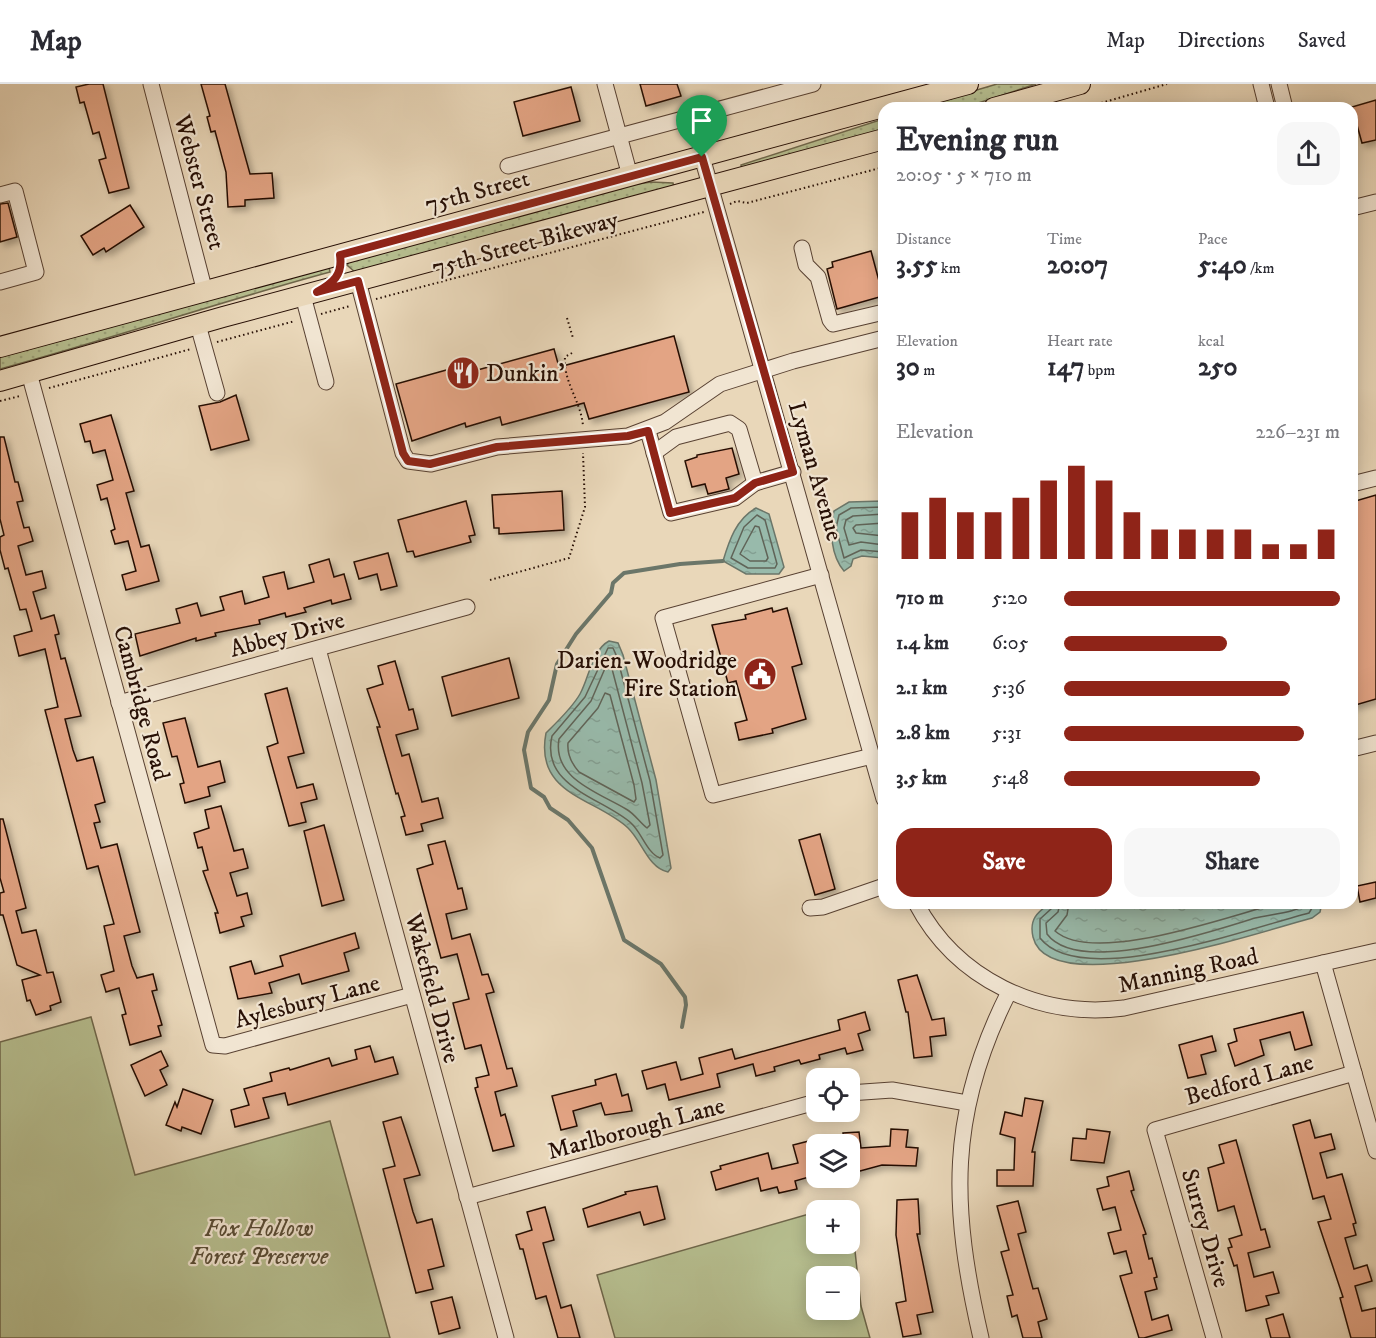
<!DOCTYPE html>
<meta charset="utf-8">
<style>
:root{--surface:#fff;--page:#f7f7f7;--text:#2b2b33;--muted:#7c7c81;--line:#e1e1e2;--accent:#8f2418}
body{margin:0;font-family:"IM FELL DW Pica",serif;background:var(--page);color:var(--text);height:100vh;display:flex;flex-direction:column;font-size:22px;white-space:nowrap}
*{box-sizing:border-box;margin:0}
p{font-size:20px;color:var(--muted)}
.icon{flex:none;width:33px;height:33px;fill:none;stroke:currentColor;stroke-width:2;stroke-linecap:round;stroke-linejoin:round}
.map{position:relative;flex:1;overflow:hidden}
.drawer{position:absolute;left:878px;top:18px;width:480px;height:807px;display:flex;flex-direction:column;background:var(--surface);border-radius:18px;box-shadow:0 3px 15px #0003}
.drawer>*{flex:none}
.controls{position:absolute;left:806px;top:984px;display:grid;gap:12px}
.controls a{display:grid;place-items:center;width:54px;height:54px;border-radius:12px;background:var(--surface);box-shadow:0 3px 15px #0003;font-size:30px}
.pin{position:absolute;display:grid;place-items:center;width:51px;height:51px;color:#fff;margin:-62px -26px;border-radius:50% 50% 50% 0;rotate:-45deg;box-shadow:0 0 6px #0007}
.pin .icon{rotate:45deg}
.round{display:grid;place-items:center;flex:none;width:63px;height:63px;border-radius:18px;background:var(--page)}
.headline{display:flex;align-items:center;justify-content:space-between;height:102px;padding:0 18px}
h1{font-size:33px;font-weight:700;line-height:45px}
.metrics{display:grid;grid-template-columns:repeat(3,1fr);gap:9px;height:102px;padding:6px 18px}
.metrics div{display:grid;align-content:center}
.metrics b{font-size:26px;font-weight:700}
.metrics small{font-size:16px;font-weight:400}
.metrics p{font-size:16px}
.chart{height:168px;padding:12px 18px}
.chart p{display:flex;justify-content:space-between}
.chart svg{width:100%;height:108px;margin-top:6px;stroke:var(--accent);stroke-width:6}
.cta{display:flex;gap:12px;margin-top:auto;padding:12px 18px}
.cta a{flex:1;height:69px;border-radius:18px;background:var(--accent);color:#fff;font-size:24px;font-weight:700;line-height:69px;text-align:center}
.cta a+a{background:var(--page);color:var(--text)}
ul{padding:0 18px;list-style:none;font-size:20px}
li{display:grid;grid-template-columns:96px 72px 1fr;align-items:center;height:45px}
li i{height:15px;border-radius:8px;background:var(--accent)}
header{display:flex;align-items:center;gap:36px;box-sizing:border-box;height:84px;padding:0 30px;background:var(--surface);border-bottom:2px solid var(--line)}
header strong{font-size:28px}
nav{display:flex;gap:33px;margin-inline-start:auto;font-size:21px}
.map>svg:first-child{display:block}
.grass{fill:url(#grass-dots);stroke:#6e664a;stroke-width:1.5}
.park{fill:#b6be8f;stroke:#6e664a;stroke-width:1.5;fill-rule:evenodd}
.water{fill:url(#water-ripples);stroke:#6b7669;stroke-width:1.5}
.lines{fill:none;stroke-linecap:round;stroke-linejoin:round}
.shore{stroke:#606458;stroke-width:1.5}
.stream{stroke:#6b7669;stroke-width:4}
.building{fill:#e3a484;stroke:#270f05;stroke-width:1.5;filter:url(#shadow)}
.minor-casing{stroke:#584132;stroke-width:17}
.major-casing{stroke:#270f05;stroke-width:22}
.path{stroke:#270f05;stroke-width:2;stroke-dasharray:1.5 3;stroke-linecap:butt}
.minor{stroke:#f1e5d2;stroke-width:15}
.major{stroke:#e9d7b9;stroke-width:20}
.route-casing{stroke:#fff;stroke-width:12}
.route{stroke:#8f2418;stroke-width:8}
.labels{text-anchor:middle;stroke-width:4.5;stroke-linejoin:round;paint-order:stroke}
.street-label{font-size:24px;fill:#270f05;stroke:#f1e5d2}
.poi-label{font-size:24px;fill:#270f05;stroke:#f1e5d2;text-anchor:start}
.park-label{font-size:24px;font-style:italic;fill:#594c35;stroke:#f1e5d2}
</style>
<header>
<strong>Map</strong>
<nav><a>Map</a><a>Directions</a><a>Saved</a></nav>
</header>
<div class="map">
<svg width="1376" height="1254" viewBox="0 0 1376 1254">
<defs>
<pattern id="grass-dots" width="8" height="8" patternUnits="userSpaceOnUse" patternTransform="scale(1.5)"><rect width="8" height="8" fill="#b6be8f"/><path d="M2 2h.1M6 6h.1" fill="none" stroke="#9ca27a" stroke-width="1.8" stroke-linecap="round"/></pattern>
<pattern id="water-ripples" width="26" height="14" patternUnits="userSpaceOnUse" patternTransform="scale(1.5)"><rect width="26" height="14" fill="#98baab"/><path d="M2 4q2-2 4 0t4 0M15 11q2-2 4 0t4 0" fill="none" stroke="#839f92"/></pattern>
<filter id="shadow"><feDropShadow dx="4" dy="4" stdDeviation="3" flood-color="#0004"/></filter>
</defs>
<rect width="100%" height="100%" fill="#e9d7b9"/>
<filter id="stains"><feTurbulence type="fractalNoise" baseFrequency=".00333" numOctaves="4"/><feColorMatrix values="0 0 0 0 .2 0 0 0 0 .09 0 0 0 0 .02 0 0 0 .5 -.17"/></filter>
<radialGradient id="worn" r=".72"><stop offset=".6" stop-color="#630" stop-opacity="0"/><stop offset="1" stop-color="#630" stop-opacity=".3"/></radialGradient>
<g class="grass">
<path d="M997,0H1036L963,24H916Z"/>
<path d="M883,35V47L742,86L741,81Z"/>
<path d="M651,98L673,99L674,104L356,189L347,181L349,178L631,101Z"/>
<path d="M329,183L330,188C219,218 111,255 0,285V273Z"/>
</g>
<g class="park">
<path d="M91,933L135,1091L330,1037L390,1254H0V958Z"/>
<path d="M850,1121L861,1222L870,1254H615L597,1191L816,1128V1160H849V1126H824ZM816,1192H849V1226H816Z"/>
</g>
<g class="water">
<path d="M883,417V474L862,472L853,475L851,482L844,487C831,472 829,445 834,427L849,418Z"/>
<path d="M756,424L769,430L784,483L779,490H746L723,477C729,457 736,435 756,424Z"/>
<path d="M609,557L618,559L623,571L656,696L671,784L668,788C648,784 642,757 628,744C596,714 534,711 546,649C558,637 572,624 580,610C589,594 592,566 609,557Z"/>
<path d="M1050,819H1322L1320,828L1312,834C1269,845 1049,920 1033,853C1029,835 1037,829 1050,819Z"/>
</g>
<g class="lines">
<g class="shore">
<path d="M884,423L851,424L839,431L836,444L844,474L861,466L884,468"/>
<path d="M884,430L853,432L846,436L844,444L849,461L861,458L884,461"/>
<path d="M757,431L765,436L777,480L775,484H748L731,474L744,443Z"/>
<path d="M884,439L856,441L853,444L856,449L884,452"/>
<path d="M755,442L759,443L768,474L766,477H750L740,470Z"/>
<path d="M608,564H613L617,573L650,697L663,771L660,774C647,769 642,749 631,739C603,714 540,703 552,652L585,613Z"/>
<path d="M611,581L642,699L650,741L647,744C640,739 635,730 626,725C600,709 552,695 559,655L591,617L606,582Z"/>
<path d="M605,609L610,611L634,701L636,715L634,718L579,688C572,680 567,670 568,659L598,624Z"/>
<path d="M1053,819L1051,825L1040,835V854C1081,907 1253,843 1309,829L1315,819"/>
<path d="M1060,819L1058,828L1046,839L1047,850C1079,893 1212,847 1255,834C1270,830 1297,829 1308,819"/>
<path d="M1069,819L1067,831L1055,847C1095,882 1231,831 1279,819"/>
</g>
<path class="stream" d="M682,943L686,921L685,913L661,880L624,856L592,764L568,736L550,724L544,713L531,704L524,666L528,648L549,616L557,580L576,550L611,509L613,499L624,489L680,480L723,477"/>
</g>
<g class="building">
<path d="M89,0H103L129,104L109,109L99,76L106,74L99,48L93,50L84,18L80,19L76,3Z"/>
<path d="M201,0H225L250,90L272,89L274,114L245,116V122L228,123L226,88L215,47L211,48L207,33L210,32Z"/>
<path d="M640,0H677L681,12L646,22Z"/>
<path d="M571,3L580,37L523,52L514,18Z"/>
<path d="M1376,16V56L1362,59L1352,23Z"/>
<path d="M8,119L17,153L0,158V120Z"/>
<path d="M130,121L144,143L106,168L104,164L93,171L81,152Z"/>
<path d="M871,167L883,212L837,225L827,185L833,183L832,178Z"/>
<path d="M674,252L689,308L589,335L584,319L502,341L500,333L466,343L465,339L412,357L396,300L468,280L470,288L554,265L559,283Z"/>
<path d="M236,311L249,356L211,366L199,322L220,318Z"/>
<path d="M111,331L134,407L126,409L141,463L149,461L159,497L126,506L122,491L136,487L128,457L115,460L111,447L115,445L107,414L101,416L97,401L113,396L105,366L93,369L90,357L85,358L80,340Z"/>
<path d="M0,353H4L15,398H18L23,417L17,418L24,444L29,443L33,457L18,462L26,491L42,487L46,504L33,508L41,535L54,531L59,550L55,551L61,575L65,574L81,632L65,635L73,666L77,677L93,673L105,718L95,721L100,738L94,739L101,764L117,760L136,833L140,848L124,852L132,882L137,894L153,890L157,906L152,907L162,941L158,942L161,952L130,961L122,931L126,930L119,904L106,908L101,891L114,887L104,842L114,840L98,782L87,785L45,626L58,623L45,565L19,572L14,552L32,547L26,525L20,526L8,484L5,485L0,466V453L4,451L0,435Z"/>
<path d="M732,364L739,390L726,394L729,405L708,410L705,400L692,403L685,377L697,373V371Z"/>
<path d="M562,407L564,446L499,450V444H494L492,411Z"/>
<path d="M1376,411V615L1352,622V418Z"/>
<path d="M466,417L475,451L469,452L471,458L415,473L413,467L407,468L398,436Z"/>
<path d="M388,469L397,502L381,506L377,490L359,495L354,478Z"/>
<path d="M329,475L334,493L344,490L351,515L332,520L331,516L304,524L306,528L286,533L285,529L259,536L260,540L215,549L216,552L196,557V554L140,572L135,550L180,539L176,525L197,519L201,532L224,526L220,513L242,507L245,520L269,513L263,493L284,488L288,505L314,498L309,481Z"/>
<path d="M772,524L773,528L787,524L802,580L792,583L806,635L772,645L773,649L739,656L735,639L747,636L736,597L728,599L712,541L746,535L745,531Z"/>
<path d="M509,574L519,614L452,632L442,593Z"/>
<path d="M395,577L409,626L413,625L418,645L396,651L402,672L409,670L422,718L438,714L443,734L421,740L423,747L406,751L401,733L405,732L398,709L396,710L377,643H380L367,605L383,600L378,582Z"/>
<path d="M287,604L304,669L288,673L297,704L313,700L317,715L301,719L306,738L289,742L267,663L278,659L265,610Z"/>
<path d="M185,634L198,683L220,677L225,698L208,703L210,712L185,719L180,700L184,699L177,672L172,673L163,639Z"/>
<path d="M221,722L234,767L243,765L248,784L230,789L237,812L247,809L252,830L241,833L244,842L220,849L215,829H218L203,787L208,786L202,763L198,764L194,749L209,744L205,726Z"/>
<path d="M0,735H3L26,824L16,827L22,849L36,846L47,889L53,888L61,918L50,922L51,926L36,931L30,916L27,917L22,896L40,891L17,881L3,831H0V809L4,808L0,794Z"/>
<path d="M324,741L344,816L322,822L304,747Z"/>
<path d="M820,750L835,805L815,811L799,756Z"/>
<path d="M445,757L458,805L462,804L467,825L446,830L452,855L470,850L482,891L488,890L494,908L486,910L507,985L512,984L517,1002L495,1008L501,1032L505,1030L514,1062L493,1067L475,1004L478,1003L476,994L489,991L481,961L465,965L453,919L469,915L464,896L457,870L441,874L417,785L433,780L428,761Z"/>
<path d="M1376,798V814L1360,818L1357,802Z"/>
<path d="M355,849L359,864L344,869L349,887L302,900L299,890L269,899L272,909L238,915L230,883L251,877L255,890L283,882L280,872Z"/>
<path d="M917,891L932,936L944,934L946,951L930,953L932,972L914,974L908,928H906L898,896Z"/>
<path d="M865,928L870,946L858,950L863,966L847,970L845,964L819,971L820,975L801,980L799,976L774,983L775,987L756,992L753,980L717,990L720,1003L669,1016L665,1000L647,1005L642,987L676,978L681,996L703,990L699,974L732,965L735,975L840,946L838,936Z"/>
<path d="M1303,928L1312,961L1295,966L1290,948L1260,956L1264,971L1235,982L1228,960L1237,957L1234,945Z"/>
<path d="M1212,952L1216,967L1201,971L1206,990L1188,994L1179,961Z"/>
<path d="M370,962L375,978L393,973L398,990L288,1021L285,1009L263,1014L269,1034L235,1043L231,1026L249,1021L244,1005L272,997L270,989L289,984L290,986L329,974L332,982L357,975L355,966Z"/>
<path d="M161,967L168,982L160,986L167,1001L145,1012L131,981Z"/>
<path d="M616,990L622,1012L628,1010L632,1027L605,1031L601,1019L573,1027L577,1042L561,1046L552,1012L596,1001L595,996Z"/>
<path d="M183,1005L213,1016L201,1050L182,1043L181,1047L166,1041L175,1018L177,1023Z"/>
<path d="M1025,1014L1043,1017L1032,1068H1035L1033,1102H997V1086H1014L1015,1054L1000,1050L1005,1028L1022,1032Z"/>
<path d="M401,1033L420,1091L404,1095L413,1128L417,1139L432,1135L444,1182L428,1186L433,1205L416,1209L383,1085L395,1082L383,1038Z"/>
<path d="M1310,1036L1315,1054L1331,1050L1335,1065L1320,1069L1327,1094L1342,1090L1356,1139L1353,1140L1356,1151L1345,1154L1354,1185L1367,1181L1372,1197L1355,1202L1362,1227L1376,1224V1254H1351L1340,1214L1343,1213L1318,1138L1331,1135L1324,1112L1313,1115L1293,1041Z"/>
<path d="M891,1045L908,1046L906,1063L918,1064L916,1082L882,1081L849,1090V1060H844L843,1049L859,1048L861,1064L890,1062Z"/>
<path d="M1087,1045L1110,1048L1104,1079L1071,1076L1073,1054L1086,1055Z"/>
<path d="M1236,1056L1261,1146L1265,1145L1270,1163L1248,1169L1254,1193L1273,1188L1279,1209L1266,1212L1269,1221L1246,1227L1237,1181L1234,1182L1228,1164L1232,1163L1229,1155L1242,1151L1234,1122L1218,1127L1208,1084L1224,1079L1219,1061Z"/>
<path d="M809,1057L813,1071H816V1091L795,1097L797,1105L779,1109L777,1103L761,1107L758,1094L716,1106L711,1088L721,1085L720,1082L768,1069L772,1085L798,1079L793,1061Z"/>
<path d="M1129,1087L1134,1106L1131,1107L1146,1150L1143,1151L1149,1175L1152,1174L1157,1193L1154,1194L1157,1205L1145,1208L1152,1236L1168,1231L1172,1246L1144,1254H1139L1120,1192L1132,1189L1126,1167L1114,1170L1108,1149L1121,1146L1115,1123L1103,1126L1097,1105L1109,1102L1107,1093Z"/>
<path d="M657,1102L665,1135L644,1141L640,1128L588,1143L583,1125L626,1110L625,1108Z"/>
<path d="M918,1115L920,1150H917L933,1228L917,1231L921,1250L903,1253L896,1219L906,1217L896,1151L897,1116Z"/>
<path d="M1018,1117L1026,1148L1018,1150L1033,1205L1038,1204L1047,1235L1038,1238L1042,1254H1023L1017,1231L1012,1233L1007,1212L1013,1211L1001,1168L1009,1166L997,1122Z"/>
<path d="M545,1123L554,1156L543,1159L561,1224L571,1221L580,1254H558L546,1212L536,1215L523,1165H520L516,1151L532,1146L527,1128Z"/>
<path d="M452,1213L460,1244L439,1250L431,1218Z"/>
<path d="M1283,1230L1290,1254H1271L1266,1235Z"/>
</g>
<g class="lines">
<g class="minor-casing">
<g id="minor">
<path d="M151,0L205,208"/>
<path d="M605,0L630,92"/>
<path d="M1261,0L1267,24"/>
<path d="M1279,0L1285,24"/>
<path d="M702,73L884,715"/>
<path d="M508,82L813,0"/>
<path d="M0,111L15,107L36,188L0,198"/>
<path d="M1352,124L1376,118"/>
<path d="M802,164L806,181L818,193L830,236L833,240L884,228"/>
<path d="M358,197L403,369L408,377L431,380L497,363L628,352L665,338L720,300L793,277L884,254"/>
<path d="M303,212L326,298"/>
<path d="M198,241L217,309"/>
<path d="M29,289L213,961L225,962L412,911"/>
<path d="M648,347L671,429L735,414L755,399L793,388"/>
<path d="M654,369L676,353L730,339L739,345L755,399"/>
<path d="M1352,400L1376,394"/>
<path d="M821,491L663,534L713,711L872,672"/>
<path d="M318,565L506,1254"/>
<path d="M119,619L467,523"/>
<path d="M1352,665L1376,659"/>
<path d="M916,819C956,895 1039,935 1124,924L1376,867"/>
<path d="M810,824L823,823L884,802"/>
<path d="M1323,879L1376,1067"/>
<path d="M849,1009L892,1006L967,1019"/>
<path d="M467,1113L816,1018"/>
<path d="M981,1254C951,1124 947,1030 1009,908"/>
<path d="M1214,1254L1155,1046L1354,989"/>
</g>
</g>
<g class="major-casing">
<g id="major">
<path d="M994,24L1080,0"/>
<path d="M0,263L968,0"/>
<path d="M0,297L223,233L884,55"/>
</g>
</g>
<g class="path">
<path d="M1084,24L1167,0"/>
<path d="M730,120L737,117L747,119L884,83"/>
<path d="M376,215L704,128"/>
<path d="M321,230L350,222"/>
<path d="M567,234L573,254"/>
<path d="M217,258L295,237"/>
<path d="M572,269L565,273C563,298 581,317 583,342"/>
<path d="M49,304L191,265"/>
<path d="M0,317L20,312"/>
<path d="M490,496L569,474L585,423L583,369"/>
</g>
<use href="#minor" class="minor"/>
<use href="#major" class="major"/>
</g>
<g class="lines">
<g class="route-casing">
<path id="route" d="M702,73L793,388L755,399L735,414L670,429L648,347L628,352L497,363L430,380L408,377L403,369L358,197L317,208C333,199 343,191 340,171Z"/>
</g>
<use href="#route" class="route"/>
</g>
<defs>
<g id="restaurant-disc" transform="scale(1.725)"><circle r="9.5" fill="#8f2418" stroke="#f1e5d2"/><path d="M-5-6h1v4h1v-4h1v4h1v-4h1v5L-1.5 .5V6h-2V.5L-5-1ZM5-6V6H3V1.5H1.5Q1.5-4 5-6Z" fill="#fff"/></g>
<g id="civic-disc" transform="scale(1.725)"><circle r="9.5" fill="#8f2418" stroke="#f1e5d2"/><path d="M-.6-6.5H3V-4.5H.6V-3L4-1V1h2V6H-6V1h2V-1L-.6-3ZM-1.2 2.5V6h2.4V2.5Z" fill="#fff"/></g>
</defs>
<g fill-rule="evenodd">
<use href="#restaurant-disc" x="463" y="289"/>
<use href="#civic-disc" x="760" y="590"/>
</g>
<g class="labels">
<g class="street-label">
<text transform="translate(200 98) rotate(75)" y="8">Webster Street</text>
<text transform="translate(477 107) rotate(-15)" y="8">75th Street</text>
<text transform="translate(525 159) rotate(-15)" y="8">75th Street Bikeway</text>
<text transform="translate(816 387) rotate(74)" y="8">Lyman Avenue</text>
<text transform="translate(287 550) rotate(-15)" y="8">Abbey Drive</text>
<text transform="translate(142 619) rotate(75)" y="8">Cambridge Road</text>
<text transform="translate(1188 886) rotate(-12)" y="8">Manning Road</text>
<text transform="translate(433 904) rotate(75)" y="8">Wakefield Drive</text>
<text transform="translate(307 917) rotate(-15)" y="8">Aylesbury Lane</text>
<text transform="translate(1249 995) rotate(-16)" y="8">Bedford Lane</text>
<text transform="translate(636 1044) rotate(-15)" y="8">Marlborough Lane</text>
<text transform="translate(1206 1144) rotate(74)" y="8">Surrey Drive</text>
</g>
<g class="poi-label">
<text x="486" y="297">Dunkin'</text>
<text x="737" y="584" text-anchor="end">Darien-Woodridge<tspan x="737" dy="28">Fire Station</tspan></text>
</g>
<g class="park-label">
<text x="259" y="1152">Fox Hollow<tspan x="259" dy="28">Forest Preserve</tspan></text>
</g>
</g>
<rect width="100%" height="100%" filter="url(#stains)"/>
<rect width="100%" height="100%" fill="url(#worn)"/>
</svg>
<div class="controls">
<a><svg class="icon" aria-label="locate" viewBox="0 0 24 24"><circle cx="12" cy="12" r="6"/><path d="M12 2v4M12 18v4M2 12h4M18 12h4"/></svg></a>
<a><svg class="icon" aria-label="layers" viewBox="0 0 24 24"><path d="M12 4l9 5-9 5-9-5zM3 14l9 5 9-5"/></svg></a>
<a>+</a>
<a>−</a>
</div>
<div class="pin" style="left:702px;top:73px;background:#1e9e55"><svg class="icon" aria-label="arrive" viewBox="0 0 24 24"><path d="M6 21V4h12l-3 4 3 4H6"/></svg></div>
<section class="drawer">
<div class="headline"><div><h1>Evening run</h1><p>20:05 · 5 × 710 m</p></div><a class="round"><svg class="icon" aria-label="share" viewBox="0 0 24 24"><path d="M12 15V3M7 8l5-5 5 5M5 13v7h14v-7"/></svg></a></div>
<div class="metrics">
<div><p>Distance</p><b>3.55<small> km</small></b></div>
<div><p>Time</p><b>20:07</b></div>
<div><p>Pace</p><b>5:40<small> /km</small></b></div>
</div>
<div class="metrics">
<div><p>Elevation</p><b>30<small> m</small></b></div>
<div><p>Heart rate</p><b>147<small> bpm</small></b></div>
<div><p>kcal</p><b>250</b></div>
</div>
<div class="chart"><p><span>Elevation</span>226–231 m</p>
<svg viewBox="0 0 160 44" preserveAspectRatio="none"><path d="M5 44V25M15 44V19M25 44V25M35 44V25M45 44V19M55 44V12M65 44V6M75 44V12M85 44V25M95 44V32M105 44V32M115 44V32M125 44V32M135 44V38M145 44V38M155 44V32"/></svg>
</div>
<ul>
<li><b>710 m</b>5:20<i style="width:100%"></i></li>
<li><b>1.4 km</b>6:05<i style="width:59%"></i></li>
<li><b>2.1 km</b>5:36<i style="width:82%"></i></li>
<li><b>2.8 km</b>5:31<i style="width:87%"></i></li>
<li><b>3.5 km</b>5:48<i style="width:71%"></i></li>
</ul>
<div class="cta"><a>Save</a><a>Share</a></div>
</section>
</div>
